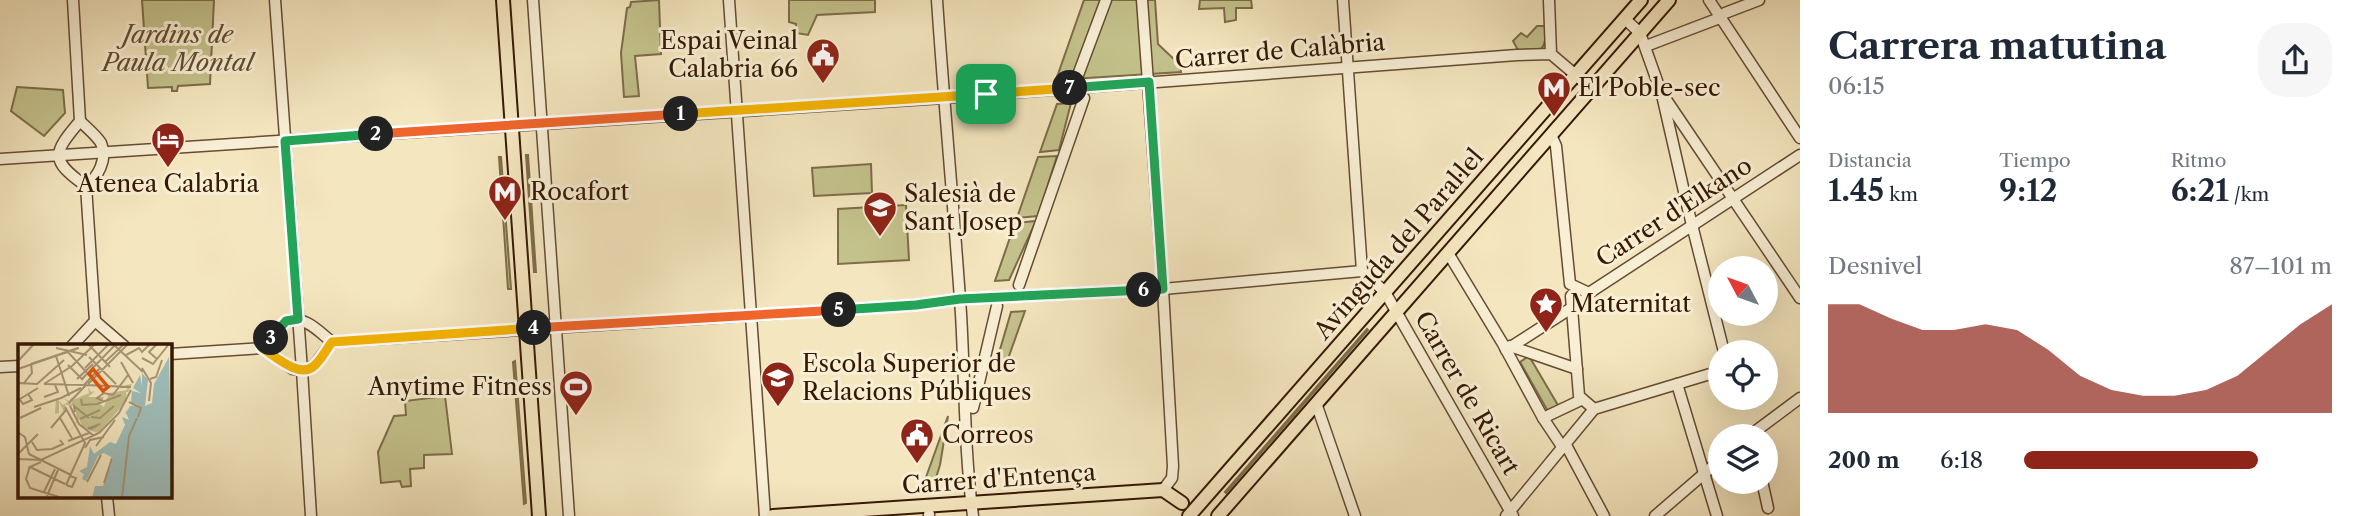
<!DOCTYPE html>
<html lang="es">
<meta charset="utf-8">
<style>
:root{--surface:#fff;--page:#f6f6f7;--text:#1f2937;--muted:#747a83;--accent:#8f2418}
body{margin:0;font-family:"Libre Caslon Text",serif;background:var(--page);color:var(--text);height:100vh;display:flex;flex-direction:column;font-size:26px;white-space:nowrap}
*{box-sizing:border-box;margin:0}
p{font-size:23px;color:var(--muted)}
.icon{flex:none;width:38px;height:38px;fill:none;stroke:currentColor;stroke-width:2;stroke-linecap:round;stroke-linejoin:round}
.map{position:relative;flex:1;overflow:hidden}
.drawer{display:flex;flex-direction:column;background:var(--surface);width:560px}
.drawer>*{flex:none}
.needle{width:46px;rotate:311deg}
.buttons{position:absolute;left:1708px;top:256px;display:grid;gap:14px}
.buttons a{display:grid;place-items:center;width:70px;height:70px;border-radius:50%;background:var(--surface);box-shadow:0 7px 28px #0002;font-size:35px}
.pin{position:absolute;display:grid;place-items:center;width:60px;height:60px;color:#fff;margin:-30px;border-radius:14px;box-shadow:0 4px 10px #0006}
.km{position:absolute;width:35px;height:35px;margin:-18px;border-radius:50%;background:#222;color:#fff;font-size:19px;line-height:35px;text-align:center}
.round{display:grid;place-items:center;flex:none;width:74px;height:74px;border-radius:28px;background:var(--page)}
.overview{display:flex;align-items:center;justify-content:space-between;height:119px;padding:0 28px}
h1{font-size:38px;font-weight:700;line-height:52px}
.stats{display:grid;grid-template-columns:repeat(3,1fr);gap:10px;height:119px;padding:7px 28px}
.stats div{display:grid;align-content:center}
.stats b{font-size:30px;font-weight:700}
.stats small{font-size:19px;font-weight:400}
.stats p{font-size:19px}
.chart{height:196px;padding:14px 28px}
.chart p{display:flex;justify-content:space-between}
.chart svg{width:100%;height:126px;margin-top:7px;fill:var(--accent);opacity:.7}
ul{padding:0 28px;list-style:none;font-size:23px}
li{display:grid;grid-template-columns:112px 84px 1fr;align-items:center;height:52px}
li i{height:18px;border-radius:9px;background:var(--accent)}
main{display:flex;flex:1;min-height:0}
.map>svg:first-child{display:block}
.green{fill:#c4c28c;stroke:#7d6d48;stroke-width:2}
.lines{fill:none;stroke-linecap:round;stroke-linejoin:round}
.minor-casing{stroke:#664c32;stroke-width:13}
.major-casing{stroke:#361803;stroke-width:16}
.minor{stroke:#f8efd5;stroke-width:10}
.major{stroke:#f4e6bf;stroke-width:12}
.split-1-casing{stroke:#fff;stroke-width:14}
.split-2-casing{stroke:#fff;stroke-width:14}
.split-3-casing{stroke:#fff;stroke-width:14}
.split-4-casing{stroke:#fff;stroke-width:14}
.split-5-casing{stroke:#fff;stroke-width:14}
.split-6-casing{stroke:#fff;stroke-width:14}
.split-7-casing{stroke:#fff;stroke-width:14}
.split-8-casing{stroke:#fff;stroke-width:14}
.split-1{stroke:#f5b400;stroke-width:9}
.split-2{stroke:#f0652b;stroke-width:9}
.split-3{stroke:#22a559;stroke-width:9}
.split-4{stroke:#f5b400;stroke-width:9}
.split-5{stroke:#f0652b;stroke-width:9}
.split-6{stroke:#22a559;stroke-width:9}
.split-7{stroke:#22a559;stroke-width:9}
.split-8{stroke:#f5b400;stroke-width:9}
.labels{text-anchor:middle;stroke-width:6;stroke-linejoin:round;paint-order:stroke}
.park-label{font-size:24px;font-style:italic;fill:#614b2c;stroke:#f8efd5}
.poi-label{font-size:24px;fill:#361803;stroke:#f8efd5;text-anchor:start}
.street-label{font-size:24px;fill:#361803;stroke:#f8efd5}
.inset-river{fill:none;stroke:#9ebeba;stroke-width:3.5}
.inset-road{fill:none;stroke:#a89474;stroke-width:2}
.view{fill:#df560c;fill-opacity:0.15;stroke:#df560c;stroke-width:3.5}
.inset-edge{fill:none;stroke:#361803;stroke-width:3.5}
</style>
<main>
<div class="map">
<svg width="1800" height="516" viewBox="0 0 1800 516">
<rect width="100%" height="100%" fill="#f4e6bf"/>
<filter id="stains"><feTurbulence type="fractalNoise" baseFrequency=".00286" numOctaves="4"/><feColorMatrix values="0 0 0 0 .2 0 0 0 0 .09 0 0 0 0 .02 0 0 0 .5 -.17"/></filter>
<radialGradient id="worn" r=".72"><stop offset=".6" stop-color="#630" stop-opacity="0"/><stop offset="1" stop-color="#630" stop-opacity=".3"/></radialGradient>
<g class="green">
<path d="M142,0H214L210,84L178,86L177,91H172V87L148,88Z"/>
<path d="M659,0L661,54L635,56L639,96L624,97L621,53L627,8L630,7L631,2Z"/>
<path d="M789,0H875V12L817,15L808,35L796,33V24L789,22Z"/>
<path d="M1084,0H1155L1158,44L1180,65L1181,72L1056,80Z"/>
<path d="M1200,0H1251L1252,8H1236V20L1225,22L1224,8L1199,9Z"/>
<path d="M1537,26H1546C1545,52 1544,51 1519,52L1513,41L1521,33L1527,37Z"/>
<path d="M17,87L63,90L65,113L44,136L11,111Z"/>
<path d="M1071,103L1059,150L1040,152L1057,104Z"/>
<path d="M526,155H528L536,272H534Z"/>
<path d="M1057,156L1038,216L1017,218L1038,157Z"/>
<path d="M499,157H501L511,289H508Z"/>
<path d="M871,164L872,193L814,196L812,168Z"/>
<path d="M906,205L909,260L838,264V209Z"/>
<path d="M1036,221L1009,280L995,281L1015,223Z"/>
<path d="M1025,311L1004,370H994L1011,312Z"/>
<path d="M1367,329L1368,330L1226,493L1225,492Z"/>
<path d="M1529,356L1559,407L1549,413L1520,362Z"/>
<path d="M515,361L526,503L524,504L513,362Z"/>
<path d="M445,396L452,454L424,455V468L410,469L411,486L402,487L400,481L381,483L378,452L394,416L406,415L405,401Z"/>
<path d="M948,416L940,465L932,490L921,491Z"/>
</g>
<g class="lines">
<g class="minor-casing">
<g id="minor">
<path d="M73,0L80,121C53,153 49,160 86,186"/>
<path d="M275,0L302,370L311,516"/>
<path d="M533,0L569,516"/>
<path d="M729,0L765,516"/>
<path d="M937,0C944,105 954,209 961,314C965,381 964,449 973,516"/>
<path d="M1142,0L1163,289L1173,466L1172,478L1163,490"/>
<path d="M1343,0L1362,271"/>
<path d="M1549,0L1551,54"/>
<path d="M1709,0L1800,138"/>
<path d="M1725,13L1759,0"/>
<path d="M1625,19L1640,33L1662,95L1688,209L1724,352"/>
<path d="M1646,46L1717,19"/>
<path d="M1078,75L1106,0"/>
<path d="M1665,98L1800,298"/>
<path d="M80,121C87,128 96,135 101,143C108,159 98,177 86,186"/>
<path d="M1551,135L1556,146L1570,284L1589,293L1800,155"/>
<path d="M0,159L944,98L1517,55L1551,54L1591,88"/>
<path d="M1448,253L1503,344L1543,418L1563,448"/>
<path d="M1019,285L1084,98"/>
<path d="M1571,296L1579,396L1594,409"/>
<path d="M95,321L124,346"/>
<path d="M72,346L95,321L86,186"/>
<path d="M1510,346L1577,369"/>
<path d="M262,348L286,321C306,316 317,330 332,342L916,305L960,299L1163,289L1362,271L1385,292L1513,516"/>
<path d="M1506,350L1587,298"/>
<path d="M170,354L262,348L293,369L302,370L314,366L332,342"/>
<path d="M0,367L19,366"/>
<path d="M1677,384L1717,516"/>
<path d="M1316,403L1355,516"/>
<path d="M973,408L997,306"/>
<path d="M1543,418L1581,400"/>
<path d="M1749,436L1800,398"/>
<path d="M1566,445L1604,516"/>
<path d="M1762,481L1768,508"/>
<path d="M107,497L109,516"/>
<path d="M929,514V516"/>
<path d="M1506,516L1594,409L1720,371"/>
<path d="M1655,516L1720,460"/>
</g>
</g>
<g class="major-casing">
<g id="major">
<path d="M503,0L539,516"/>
<path d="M773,516L1163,490L1182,503"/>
<path d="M1189,516L1641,0"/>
<path d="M1218,516L1669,0"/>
</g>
</g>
<use href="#minor" class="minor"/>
<use href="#major" class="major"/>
</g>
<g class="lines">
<g class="split-1-casing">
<path id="split-1" d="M681,114L986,94"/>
</g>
<g class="split-2-casing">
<path id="split-2" d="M376,134L681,114"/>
</g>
<g class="split-3-casing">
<path id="split-3" d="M271,338L286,321L298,319L285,141L376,134"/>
</g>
<g class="split-4-casing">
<path id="split-4" d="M271,338L262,348C275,356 299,379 314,366C321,360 326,350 332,342L534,328"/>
</g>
<g class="split-5-casing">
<path id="split-5" d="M534,328L839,310"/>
</g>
<g class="split-6-casing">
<path id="split-6" d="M839,310L916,305L960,299L1144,290"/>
</g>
<g class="split-7-casing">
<path id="split-7" d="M1070,88L1149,82L1163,289L1144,290"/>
</g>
<g class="split-8-casing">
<path id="split-8" d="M986,94L1070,88"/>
</g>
<use href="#split-1" class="split-1"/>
<use href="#split-2" class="split-2"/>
<use href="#split-3" class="split-3"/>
<use href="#split-4" class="split-4"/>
<use href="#split-5" class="split-5"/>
<use href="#split-6" class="split-6"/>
<use href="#split-7" class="split-7"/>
<use href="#split-8" class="split-8"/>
</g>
<defs>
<g id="civic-pin" transform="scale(1.75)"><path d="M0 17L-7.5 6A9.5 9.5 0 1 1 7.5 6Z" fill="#8f2418" stroke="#f8efd5"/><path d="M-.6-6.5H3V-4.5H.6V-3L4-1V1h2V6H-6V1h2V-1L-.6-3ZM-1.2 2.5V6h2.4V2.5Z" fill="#fff"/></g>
<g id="metro-pin" transform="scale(1.75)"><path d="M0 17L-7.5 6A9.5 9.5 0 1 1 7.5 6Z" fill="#8f2418" stroke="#f8efd5"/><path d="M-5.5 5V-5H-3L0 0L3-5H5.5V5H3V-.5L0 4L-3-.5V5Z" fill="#fff"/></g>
<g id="hotel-pin" transform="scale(1.75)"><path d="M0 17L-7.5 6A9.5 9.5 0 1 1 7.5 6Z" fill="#8f2418" stroke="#f8efd5"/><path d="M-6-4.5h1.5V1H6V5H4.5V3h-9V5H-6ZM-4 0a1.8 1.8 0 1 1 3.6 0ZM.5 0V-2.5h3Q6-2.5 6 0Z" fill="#fff"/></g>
<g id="school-pin" transform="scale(1.75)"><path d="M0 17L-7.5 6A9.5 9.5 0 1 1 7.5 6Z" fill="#8f2418" stroke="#f8efd5"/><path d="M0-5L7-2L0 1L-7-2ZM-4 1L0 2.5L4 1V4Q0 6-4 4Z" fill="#fff"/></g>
<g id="sight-pin" transform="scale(1.75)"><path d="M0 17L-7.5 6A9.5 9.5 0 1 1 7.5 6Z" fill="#8f2418" stroke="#f8efd5"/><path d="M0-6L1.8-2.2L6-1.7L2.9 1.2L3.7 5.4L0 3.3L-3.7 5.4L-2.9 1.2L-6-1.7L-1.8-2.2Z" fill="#fff"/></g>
<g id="university-pin" transform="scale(1.75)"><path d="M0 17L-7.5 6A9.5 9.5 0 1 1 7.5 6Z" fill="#8f2418" stroke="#f8efd5"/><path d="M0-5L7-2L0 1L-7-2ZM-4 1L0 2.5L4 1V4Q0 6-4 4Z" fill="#fff"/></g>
<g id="stadium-pin" transform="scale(1.75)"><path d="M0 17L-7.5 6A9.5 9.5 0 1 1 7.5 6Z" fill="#8f2418" stroke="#f8efd5"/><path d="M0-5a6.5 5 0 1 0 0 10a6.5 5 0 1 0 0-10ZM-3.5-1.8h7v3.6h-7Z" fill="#fff"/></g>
</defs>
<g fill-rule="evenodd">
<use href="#civic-pin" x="823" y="55"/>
<use href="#metro-pin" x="1554" y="88"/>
<use href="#hotel-pin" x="168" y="139"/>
<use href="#metro-pin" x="505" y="192"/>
<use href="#school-pin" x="880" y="208"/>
<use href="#sight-pin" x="1546" y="304"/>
<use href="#university-pin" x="778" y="378"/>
<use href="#stadium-pin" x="576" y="387"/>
<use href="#civic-pin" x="917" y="435"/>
</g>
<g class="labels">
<g class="park-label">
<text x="178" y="43">Jardins de<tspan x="178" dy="28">Paula Montal</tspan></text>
</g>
<g class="poi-label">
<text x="798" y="49" text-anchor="end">Espai Veinal<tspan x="798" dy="28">Calabria 66</tspan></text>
<text x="1578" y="96">El Poble-sec</text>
<text x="168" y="192" text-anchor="middle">Atenea Calabria</text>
<text x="530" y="200">Rocafort</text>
<text x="904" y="202">Salesià de<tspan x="904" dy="28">Sant Josep</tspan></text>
<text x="1570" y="312">Maternitat</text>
<text x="802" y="372">Escola Superior de<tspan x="802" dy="28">Relacions Públiques</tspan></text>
<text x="552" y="395" text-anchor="end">Anytime Fitness</text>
<text x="942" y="443">Correos</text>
</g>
<g class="street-label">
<text transform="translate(1280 51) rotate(-5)" y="8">Carrer de Calàbria</text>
<text transform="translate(1674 212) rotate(-33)" y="8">Carrer d'Elkano</text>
<text transform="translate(1399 244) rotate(-49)" y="8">Avinguda del Paral·lel</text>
<text transform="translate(1467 393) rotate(60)" y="8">Carrer de Ricart</text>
<text transform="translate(999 479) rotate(-4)" y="8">Carrer d'Entença</text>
</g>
</g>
<g transform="translate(18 344)">
<rect width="154" height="154" fill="#f4e6bf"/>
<path d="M114,40L110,48H108L109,57L80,89L65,84L61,75L50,89L59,76L57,61L52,62L47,60L48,65L46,68L41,58V69L37,70L38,54L45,61L50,58L45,54L51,57L54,53L52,62L55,56L71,49L70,43L73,48L76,47V48L70,53H86L82,60L86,63L91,49L109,46L108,41Z" fill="#c4c28c"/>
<path d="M151,13L154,154H74L77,142H85L95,114L86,109L80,112L68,137L64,135L66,130L61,127L69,123L72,102L76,110L92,98L98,100L107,81L104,73L111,76L108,69L112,62L120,61L113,58L114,47L123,49L115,44L122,31L124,42V29L130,36L127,62L134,59L136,40Z" fill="#9ebeba"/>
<path class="inset-river" d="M115,53L128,66L122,90L145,154M125,77L131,82L154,72M120,87L126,67L121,57M121,89L125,154M122,93L133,154M126,97L154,96M123,98L139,154M123,106L129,154M121,114L122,154M98,154L102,102L115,71L108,68M116,154L118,111M119,154L120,97"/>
<path class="inset-road" d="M70,0L92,23M95,0L125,28M38,4L69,11M48,6L72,32M108,11L121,4L124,8L132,0M38,12L51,52M71,13L98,40M124,14L135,20L151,0M139,15L131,8L139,0M1,16L16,0M87,18L106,0M103,18L115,39M50,21L65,36M67,24L91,0M124,24L133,39L131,57M0,25L61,4M59,35L75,20M64,35L98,0M132,35L138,33L144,16M0,39L19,40L46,16M6,39L14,29L13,20L60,4M26,40L68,41M26,40L54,22L77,0M70,40L110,0M66,41L82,24M111,43L68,41L113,43M95,51L110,31M0,53L5,60L14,56L10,50M26,53L40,48L37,41M43,54L63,44M2,55L20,44M63,55L64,61L79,60L103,51M85,57L79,54L86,49L95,51M111,58L123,64L120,73M51,59L68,41M52,62L61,80L76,92M16,63L43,54M47,63L67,99L48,141M57,68L56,62L71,74M73,73L82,74L96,62M2,74L23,64M42,74L55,96M62,75L82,66M82,80L73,85L70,84H72ZM33,84L48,66M1,89L7,93L11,110M50,97L71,89M14,98L19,106L34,105L45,100L42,96M78,102L97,76M67,104L72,96L86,93M0,110L20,90M11,110L53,131M0,115L23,116L81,89L101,69L113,46M23,118L12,123L47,140M12,122L8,135L12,144L41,153M69,138L83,111M86,139L94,114M48,141L54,143L58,134L52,132M26,148L37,125M29,152L40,126M104,154L111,92L119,74"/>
<path class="view" d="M75,25L90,43L85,47L71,30Z"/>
<rect width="154" height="154" class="inset-edge"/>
</g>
<rect width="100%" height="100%" filter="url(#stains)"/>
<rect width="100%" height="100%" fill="url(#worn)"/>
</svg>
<div class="buttons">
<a><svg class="needle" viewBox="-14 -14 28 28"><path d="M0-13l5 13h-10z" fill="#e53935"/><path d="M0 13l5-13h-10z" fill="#747a83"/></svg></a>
<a><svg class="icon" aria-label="locate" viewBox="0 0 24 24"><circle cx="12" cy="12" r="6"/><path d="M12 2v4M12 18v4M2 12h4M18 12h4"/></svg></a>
<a><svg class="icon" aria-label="layers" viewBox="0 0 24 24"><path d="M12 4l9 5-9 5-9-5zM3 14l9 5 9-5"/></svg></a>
</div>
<div class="pin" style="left:986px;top:94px;background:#1e9e55"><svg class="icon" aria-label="arrive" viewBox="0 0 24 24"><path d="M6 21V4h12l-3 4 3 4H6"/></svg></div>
<b class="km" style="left:681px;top:114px">1</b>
<b class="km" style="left:376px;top:134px">2</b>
<b class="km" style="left:271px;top:338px">3</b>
<b class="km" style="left:534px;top:328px">4</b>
<b class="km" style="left:839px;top:310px">5</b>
<b class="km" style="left:1144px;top:290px">6</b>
<b class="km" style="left:1070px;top:88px">7</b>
</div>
<section class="drawer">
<div class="overview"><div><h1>Carrera matutina</h1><p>06:15</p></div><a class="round"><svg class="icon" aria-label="share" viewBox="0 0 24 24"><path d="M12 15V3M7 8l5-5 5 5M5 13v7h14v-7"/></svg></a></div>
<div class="stats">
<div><p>Distancia</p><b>1.45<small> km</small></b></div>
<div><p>Tiempo</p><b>9:12</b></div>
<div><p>Ritmo</p><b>6:21<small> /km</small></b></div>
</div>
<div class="chart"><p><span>Desnivel</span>87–101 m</p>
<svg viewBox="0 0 160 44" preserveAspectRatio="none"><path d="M0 44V6L10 6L20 11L30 15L40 15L50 13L60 15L70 22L80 31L90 36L100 38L110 38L120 36L130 31L140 22L150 13L160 6V44z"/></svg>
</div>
<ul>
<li><b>200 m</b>6:18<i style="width:76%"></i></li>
</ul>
</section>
</main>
